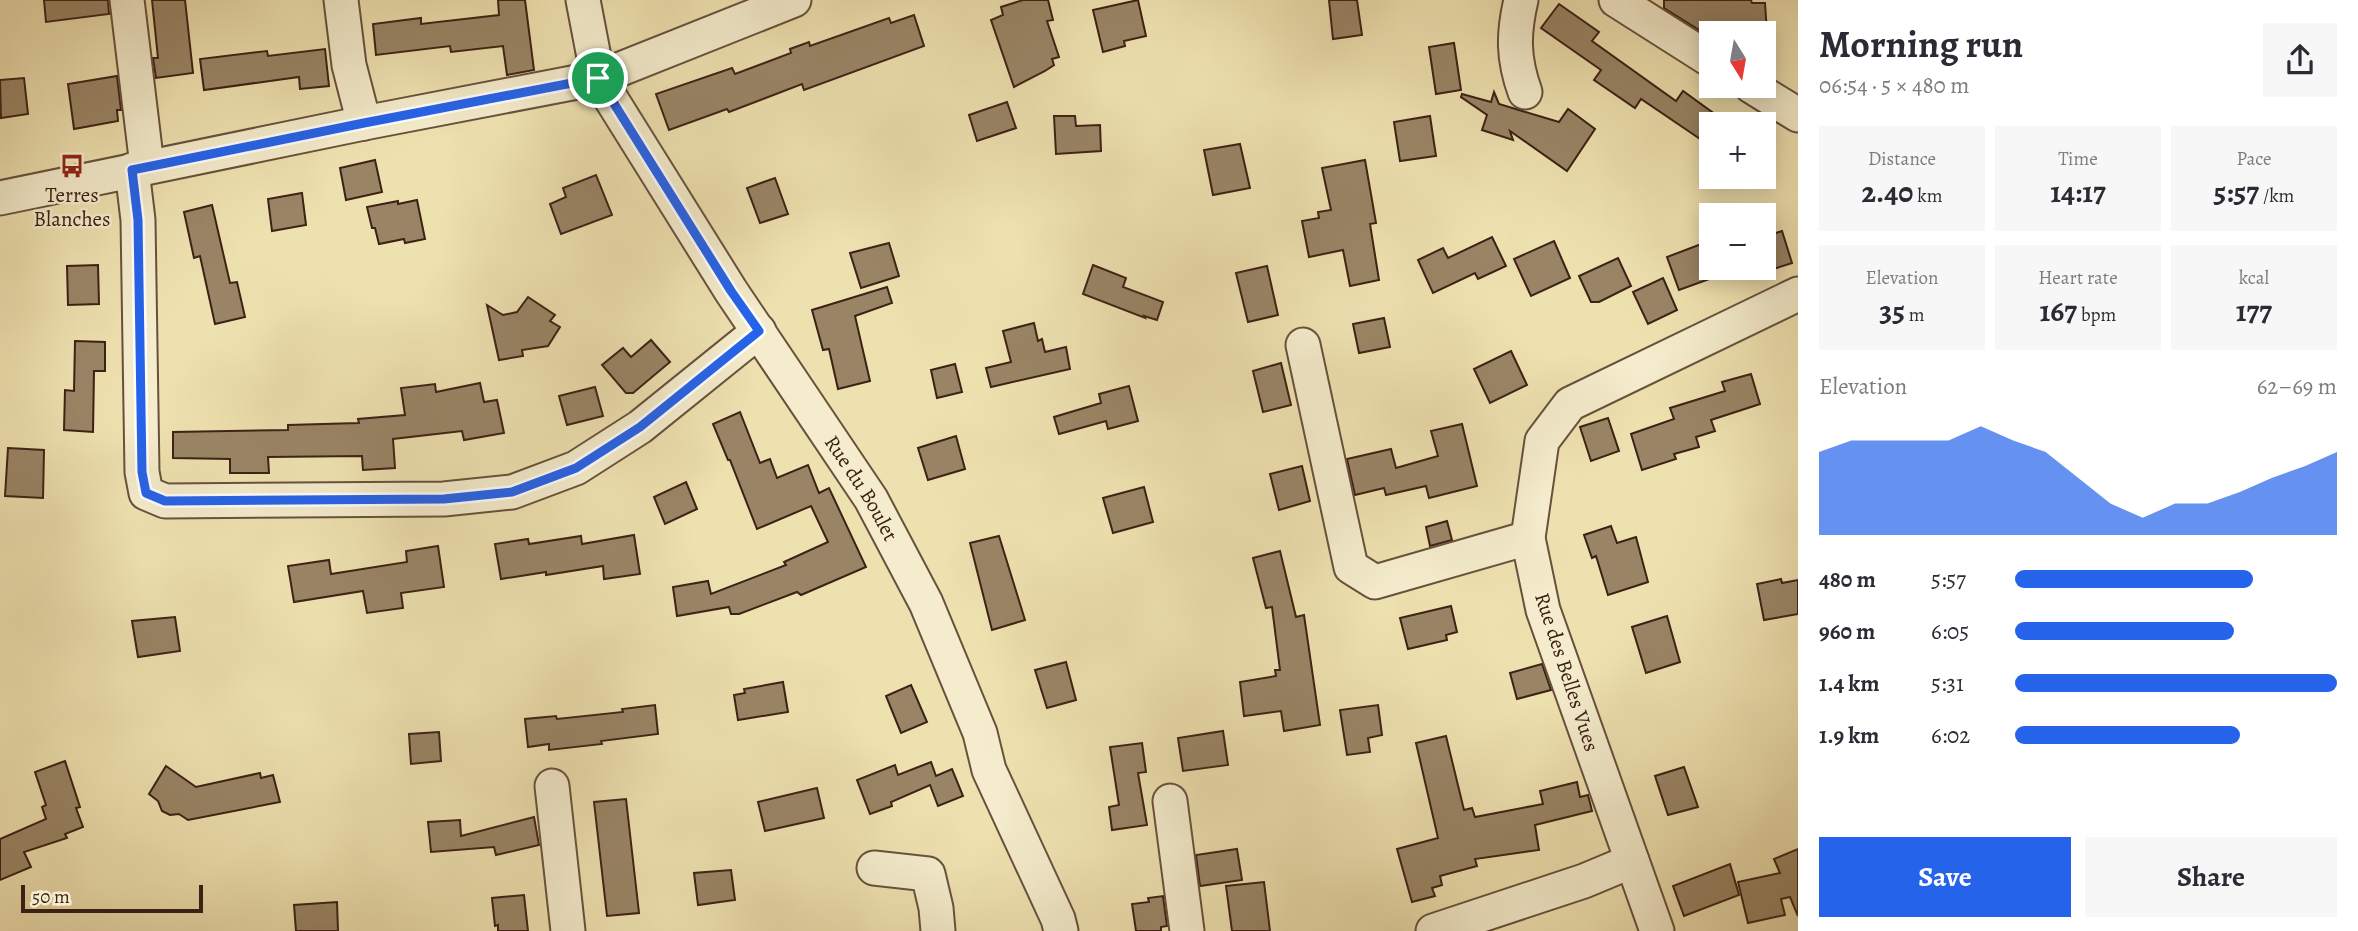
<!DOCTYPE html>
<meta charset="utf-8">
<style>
:root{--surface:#fff;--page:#f7f7f7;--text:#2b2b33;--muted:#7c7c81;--accent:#2563eb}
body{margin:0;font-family:Alegreya,serif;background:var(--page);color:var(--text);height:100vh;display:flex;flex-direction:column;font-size:26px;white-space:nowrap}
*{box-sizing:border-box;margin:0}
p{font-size:23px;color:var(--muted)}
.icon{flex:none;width:38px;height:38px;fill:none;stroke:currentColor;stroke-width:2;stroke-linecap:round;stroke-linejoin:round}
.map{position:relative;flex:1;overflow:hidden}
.sheet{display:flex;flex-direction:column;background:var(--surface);width:560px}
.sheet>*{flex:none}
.needle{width:46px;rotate:169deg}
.fabs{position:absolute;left:1699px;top:21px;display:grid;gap:14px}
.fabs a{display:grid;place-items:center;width:77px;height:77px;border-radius:0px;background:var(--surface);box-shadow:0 4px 18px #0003;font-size:35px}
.scale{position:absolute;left:21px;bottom:18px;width:182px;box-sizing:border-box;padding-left:7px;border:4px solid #3c2115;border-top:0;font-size:19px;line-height:24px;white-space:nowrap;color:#3c2115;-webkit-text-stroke:5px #f4eccc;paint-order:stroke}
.pin{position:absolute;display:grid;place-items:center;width:60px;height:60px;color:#fff;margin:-30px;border:4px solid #fff;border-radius:50%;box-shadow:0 2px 7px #0007}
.round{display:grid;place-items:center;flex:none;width:74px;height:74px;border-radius:0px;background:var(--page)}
.headline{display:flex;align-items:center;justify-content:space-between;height:119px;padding:0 21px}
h1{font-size:38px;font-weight:700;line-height:52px}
.figures{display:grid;grid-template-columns:repeat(3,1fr);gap:10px;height:119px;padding:7px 21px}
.figures div{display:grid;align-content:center;border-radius:0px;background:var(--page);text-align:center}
.figures b{font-size:30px;font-weight:700}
.figures small{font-size:19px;font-weight:400}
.figures p{font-size:19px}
.chart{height:196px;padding:14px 21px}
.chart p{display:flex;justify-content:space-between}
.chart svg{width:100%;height:126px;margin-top:7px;fill:var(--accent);opacity:.7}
.cta{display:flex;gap:14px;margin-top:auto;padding:14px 21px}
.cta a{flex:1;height:80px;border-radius:0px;background:var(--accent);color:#fff;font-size:28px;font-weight:700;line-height:80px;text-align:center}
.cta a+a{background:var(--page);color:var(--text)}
ul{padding:0 21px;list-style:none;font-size:23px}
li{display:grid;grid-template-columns:112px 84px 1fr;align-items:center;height:52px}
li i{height:18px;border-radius:9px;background:var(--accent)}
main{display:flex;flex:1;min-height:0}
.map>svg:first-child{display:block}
.building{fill:#998566;stroke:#3c2115;stroke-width:2}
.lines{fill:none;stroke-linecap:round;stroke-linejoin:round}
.minor-casing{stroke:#68513c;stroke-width:37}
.minor{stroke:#f4eccc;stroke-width:33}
.route-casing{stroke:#fff;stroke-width:14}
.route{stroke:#2563eb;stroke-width:9}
.labels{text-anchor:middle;stroke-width:5;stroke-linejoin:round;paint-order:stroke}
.poi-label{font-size:21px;fill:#3c2115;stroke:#f4eccc}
.street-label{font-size:21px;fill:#3c2115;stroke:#f4eccc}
</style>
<main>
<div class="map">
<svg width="1798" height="931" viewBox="0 0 1798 931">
<rect width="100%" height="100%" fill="#eee1b0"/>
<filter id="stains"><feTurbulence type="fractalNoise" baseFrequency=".00286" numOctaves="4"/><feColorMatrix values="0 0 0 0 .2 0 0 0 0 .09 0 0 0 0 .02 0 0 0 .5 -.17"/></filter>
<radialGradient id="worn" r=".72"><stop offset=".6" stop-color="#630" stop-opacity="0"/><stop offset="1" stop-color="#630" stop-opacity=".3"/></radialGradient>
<g class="building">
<path d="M44,0H108L109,14L46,22Z"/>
<path d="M152,0H185L193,73L156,78L153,58H158Z"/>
<path d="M498,0H525L534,70L507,75L503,46L451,52L450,46L376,55L373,24L421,18V24L499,15Z"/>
<path d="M1023,0H1048L1053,20L1047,21L1059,57L1052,59L1054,65L1045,71L1014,87L991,20L1003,15L1001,7Z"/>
<path d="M1138,0L1146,36L1124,41L1125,46L1103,52L1093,10Z"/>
<path d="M1329,0H1357L1362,35L1333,39Z"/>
<path d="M1664,0H1751L1752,3H1765L1767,33H1704L1664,8Z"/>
<path d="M1559,4L1599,32L1592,41L1676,101L1683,91L1712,112L1705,121L1712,126V129L1703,141L1641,99L1635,108L1594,80L1601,70L1541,28Z"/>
<path d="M914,15L924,46L804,90L802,84L729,112L727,109L669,130L656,94L732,68L735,74L791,53L790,49L809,42L810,46L889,18L891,23Z"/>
<path d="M1454,43L1461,90L1436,94L1429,47Z"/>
<path d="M325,49L329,86L300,89L299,77L204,90L200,59L267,51L268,56Z"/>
<path d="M117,76L121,110H117L118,121L74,129L68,84Z"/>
<path d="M24,78L28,114L1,118L0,80Z"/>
<path d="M1494,92L1499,104L1559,122L1568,109L1595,129L1567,171L1510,131L1513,140L1482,130L1487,115L1461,97L1462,94L1491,102Z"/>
<path d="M1007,102L1016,128L977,141L969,115Z"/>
<path d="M1054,116H1075L1076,126L1100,125L1101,151L1056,154Z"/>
<path d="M1430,116L1436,156L1400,161L1394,122Z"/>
<path d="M1240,144L1250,188L1213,195L1204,150Z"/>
<path d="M375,160L382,192L346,200L340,168Z"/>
<path d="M1365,160L1376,223L1370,224L1379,280L1350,286L1343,250L1309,257L1302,221L1319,218L1318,212L1331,210L1322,168Z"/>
<path d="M596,175L612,215L561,234L550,204L566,197L563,188Z"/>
<path d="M775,178L788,214L760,223L747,188Z"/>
<path d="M302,193L306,225L272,231L268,199Z"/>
<path d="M417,200L425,239L405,243L404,239L379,244L375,228H372L367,207L398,201V204Z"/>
<path d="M212,205L230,283L237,282L245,317L215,324L200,256L194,258L184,212Z"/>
<path d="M1782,231L1792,263L1764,272V237Z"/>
<path d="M1492,237L1506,266L1478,279L1475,273L1433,293L1418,260L1443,248L1448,258Z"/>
<path d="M1712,240V278L1679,290L1667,257Z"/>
<path d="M1554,241L1570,278L1531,296L1514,259Z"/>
<path d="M889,243L899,276L861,288L850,253Z"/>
<path d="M1618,258L1631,286L1599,302H1591L1579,276Z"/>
<path d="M98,265L99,304L68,305L67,266Z"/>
<path d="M1093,265L1126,278L1123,287L1163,302L1157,320L1144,316L1145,318L1083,294Z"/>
<path d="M1267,266L1278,315L1248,322L1236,273Z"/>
<path d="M1663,278L1677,310L1648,324L1633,292Z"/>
<path d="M887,287L892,303L855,316L870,381L838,389L829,349L823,350L812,310Z"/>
<path d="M528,297L555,315L550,321L560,327L548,346L522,350L523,356L499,360L487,305L503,315L517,312Z"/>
<path d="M1384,318L1390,347L1359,353L1353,324Z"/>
<path d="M1034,323L1038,341L1042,339L1045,352L1066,347L1070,369L991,387L986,368L1011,362L1003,331Z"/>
<path d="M651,340L670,362L633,393H626L602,365L623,348L631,357Z"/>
<path d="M75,341L105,342V371H94L93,432L64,430L65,390L74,391Z"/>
<path d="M1511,351L1527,385L1490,403L1474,369Z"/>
<path d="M1281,363L1291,405L1263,412L1253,371Z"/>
<path d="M955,364L962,392L937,398L931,370Z"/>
<path d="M1751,374L1760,404L1711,420L1715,431L1696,437L1699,447L1674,454L1676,459L1642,470L1631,434L1674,419L1670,408L1725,391L1722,382Z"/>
<path d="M480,383L484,402L497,400L504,433L464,440L462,431L393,439L395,468L363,470L362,456L268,457L269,473H230V459L173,458V432L288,430V425L359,423L358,419L405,415L401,388L435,384L436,392Z"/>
<path d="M1129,386L1138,421L1108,429L1106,421L1059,434L1054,417L1101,403L1099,394Z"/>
<path d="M595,387L603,416L567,425L559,396Z"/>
<path d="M740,412L760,463L770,459L777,478L808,465L819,493L829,488L866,567L801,595L797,592L739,614H731L729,607L677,616L673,587L708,581L711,594L786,565L784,562L828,542L811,506L757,529L730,460H728L713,424Z"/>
<path d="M1608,418L1619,451L1591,461L1580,427Z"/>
<path d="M1462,424L1477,486L1429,498L1426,486L1386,495L1384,488L1355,495L1347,459L1391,449L1396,468L1438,456L1431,431Z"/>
<path d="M956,436L965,469L928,480L918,448Z"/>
<path d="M8,448L44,450L43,498L5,496Z"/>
<path d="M1302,466L1310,501L1279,510L1270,474Z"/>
<path d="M686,482L697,509L665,524L654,497Z"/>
<path d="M1144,487L1153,522L1113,533L1103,498Z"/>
<path d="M1447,521L1452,540L1430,546L1426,527Z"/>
<path d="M1611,526L1617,543L1636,537L1648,582L1608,595L1596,556L1592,558L1584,535Z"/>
<path d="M634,535L640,574L604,579L603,566L546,575V572L501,579L495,544L528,539L529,544L581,536L582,544Z"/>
<path d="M999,536L1025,620L992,630L970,543Z"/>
<path d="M438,546L444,587L401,593L403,608L367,613L363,591L294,602L288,566L329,560L331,574L407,562L406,551Z"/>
<path d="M1280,551L1296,617L1304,615L1320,725L1284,731L1281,711L1244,716L1240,682L1276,676L1275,670H1280L1272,607L1266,608L1253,558Z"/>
<path d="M1781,579L1782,583L1798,580V614L1764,620L1757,584Z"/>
<path d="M1451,606L1457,632L1446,635L1447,640L1408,649L1400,618Z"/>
<path d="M1667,616L1680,662L1646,673L1632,627Z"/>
<path d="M175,617L180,651L138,657L132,621Z"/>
<path d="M1066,662L1076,700L1047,708L1035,670Z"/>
<path d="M1542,664L1551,690L1517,699L1510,673Z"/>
<path d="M783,682L788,712L738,720L734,695L745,693L744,689Z"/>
<path d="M911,685L927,722L901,733L886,696Z"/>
<path d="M655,705L658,734L601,741L602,744L549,750V744L528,747L525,719L556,716L557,719L623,712L622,709Z"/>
<path d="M1378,705L1382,735L1368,738L1370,752L1347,755L1340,710Z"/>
<path d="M1223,731L1228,765L1183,771L1178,738Z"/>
<path d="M439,732L441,761L411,764L409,734Z"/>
<path d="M1446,736L1464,810L1472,808L1475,817L1543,804L1540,791L1577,782L1580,797L1588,795L1592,811L1535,825L1539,850L1475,859L1477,866L1440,876L1442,885L1432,888L1435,896L1412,902L1397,849L1438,838L1416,743Z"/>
<path d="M1142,743L1146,772L1138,773L1147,825L1112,830L1109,807L1119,805L1110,747Z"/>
<path d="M65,761L80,807L76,808L83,827L65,834L67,838L24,852L31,867L0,880V839L46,819L42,807L46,805L35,772Z"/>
<path d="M931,762L936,776L952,769L963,796L938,806L930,785L891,802L892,806L870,814L857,780L895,765L898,775Z"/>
<path d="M166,766L196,787L260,773L261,778L273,775L280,802L188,820L179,814L170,815L162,811L158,801L149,794Z"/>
<path d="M1684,767L1698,807L1668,815L1655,776Z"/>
<path d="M817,788L824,818L765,831L758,802Z"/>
<path d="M626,799L639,913L607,916L594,802Z"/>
<path d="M534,817L539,845L496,855L494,847L431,852L428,822L460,820L461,836Z"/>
<path d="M1237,849L1242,880L1200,886L1196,855Z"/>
<path d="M1798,849V916L1790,897L1781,899L1785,915L1748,923L1738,882L1780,873L1774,859Z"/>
<path d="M1730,864L1739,895L1684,916L1673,886Z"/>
<path d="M731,870L735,900L698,905L694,873Z"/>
<path d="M1264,882L1270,931H1232L1226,886Z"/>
<path d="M524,895L528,931H498V925L495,926L492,898Z"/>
<path d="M1163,896L1167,926L1161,927V931H1136L1132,904L1149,902L1148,898Z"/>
<path d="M337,902L338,931H296L294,905Z"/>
</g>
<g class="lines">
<g class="minor-casing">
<g id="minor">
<path d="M127,0L147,166"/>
<path d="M341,0L349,65L364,123"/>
<path id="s1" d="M583,0L598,78L731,291L871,499L926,603L980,733L989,770L1058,919L1061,931"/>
<path d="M1521,0C1513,34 1513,59 1525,92"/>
<path d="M1616,0L1712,61"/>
<path d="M1751,86L1798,115"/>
<path d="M132,170L138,220L142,472L146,493L165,501L444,499L512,492L576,468L640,427L759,331"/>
<path d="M0,198L364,123L598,78L794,0"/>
<path d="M1303,345L1351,567L1375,582L1528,538"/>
<path d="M552,786L568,931"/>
<path d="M1170,801L1187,931"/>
<path d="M874,868L928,874L936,908L938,931"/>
<path d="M1433,931L1584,881L1632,861"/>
<path d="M1657,931L1543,610L1528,538L1542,441L1570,404L1798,294"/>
</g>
</g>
<use href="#minor" class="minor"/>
</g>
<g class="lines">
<g class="route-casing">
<path id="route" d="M598,78L731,291L759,331L640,427L576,468L512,492L444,499L165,501L146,493L142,472L138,220L132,170L364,123Z"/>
</g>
<use href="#route" class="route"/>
</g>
<defs>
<g id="bus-bare" transform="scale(1.89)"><path d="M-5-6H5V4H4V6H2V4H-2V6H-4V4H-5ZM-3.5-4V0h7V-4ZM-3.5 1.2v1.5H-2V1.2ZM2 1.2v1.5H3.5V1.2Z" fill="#8f2418" stroke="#f4eccc" stroke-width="2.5" paint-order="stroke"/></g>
</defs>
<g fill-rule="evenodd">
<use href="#bus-bare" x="72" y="166"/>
</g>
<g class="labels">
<g class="poi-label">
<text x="72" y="202">Terres<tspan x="72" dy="24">Blanches</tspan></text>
</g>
<g class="street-label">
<text dy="7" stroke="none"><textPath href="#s1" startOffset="567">Rue du Boulet</textPath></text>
<text transform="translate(1567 672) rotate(72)" y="7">Rue des Belles Vues</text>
</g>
</g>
<rect width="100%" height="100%" filter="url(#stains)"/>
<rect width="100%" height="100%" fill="url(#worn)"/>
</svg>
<div class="fabs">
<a><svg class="needle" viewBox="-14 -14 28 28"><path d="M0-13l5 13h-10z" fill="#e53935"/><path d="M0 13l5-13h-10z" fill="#7c7c81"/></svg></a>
<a>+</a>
<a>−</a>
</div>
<div class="scale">50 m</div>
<div class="pin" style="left:598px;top:78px;background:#1e9e55"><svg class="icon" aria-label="arrive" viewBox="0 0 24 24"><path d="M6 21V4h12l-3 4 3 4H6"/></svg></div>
</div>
<section class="sheet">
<div class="headline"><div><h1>Morning run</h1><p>06:54 · 5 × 480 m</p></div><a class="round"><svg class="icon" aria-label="share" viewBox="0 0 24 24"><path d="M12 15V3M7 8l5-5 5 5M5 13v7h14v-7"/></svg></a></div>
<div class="figures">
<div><p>Distance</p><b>2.40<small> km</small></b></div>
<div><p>Time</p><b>14:17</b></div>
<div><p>Pace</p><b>5:57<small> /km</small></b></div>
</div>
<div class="figures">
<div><p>Elevation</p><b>35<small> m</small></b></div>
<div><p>Heart rate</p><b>167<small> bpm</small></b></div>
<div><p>kcal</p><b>177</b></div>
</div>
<div class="chart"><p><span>Elevation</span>62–69 m</p>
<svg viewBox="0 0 160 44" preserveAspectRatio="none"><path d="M0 44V15L10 11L20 11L30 11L40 11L50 6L60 11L70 15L80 24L90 33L100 38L110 33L120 33L130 29L140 24L150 20L160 15V44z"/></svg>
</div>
<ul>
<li><b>480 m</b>5:57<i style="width:74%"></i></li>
<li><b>960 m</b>6:05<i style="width:68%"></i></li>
<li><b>1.4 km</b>5:31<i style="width:100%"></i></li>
<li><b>1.9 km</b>6:02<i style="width:70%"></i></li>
</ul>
<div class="cta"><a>Save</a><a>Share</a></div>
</section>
</main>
